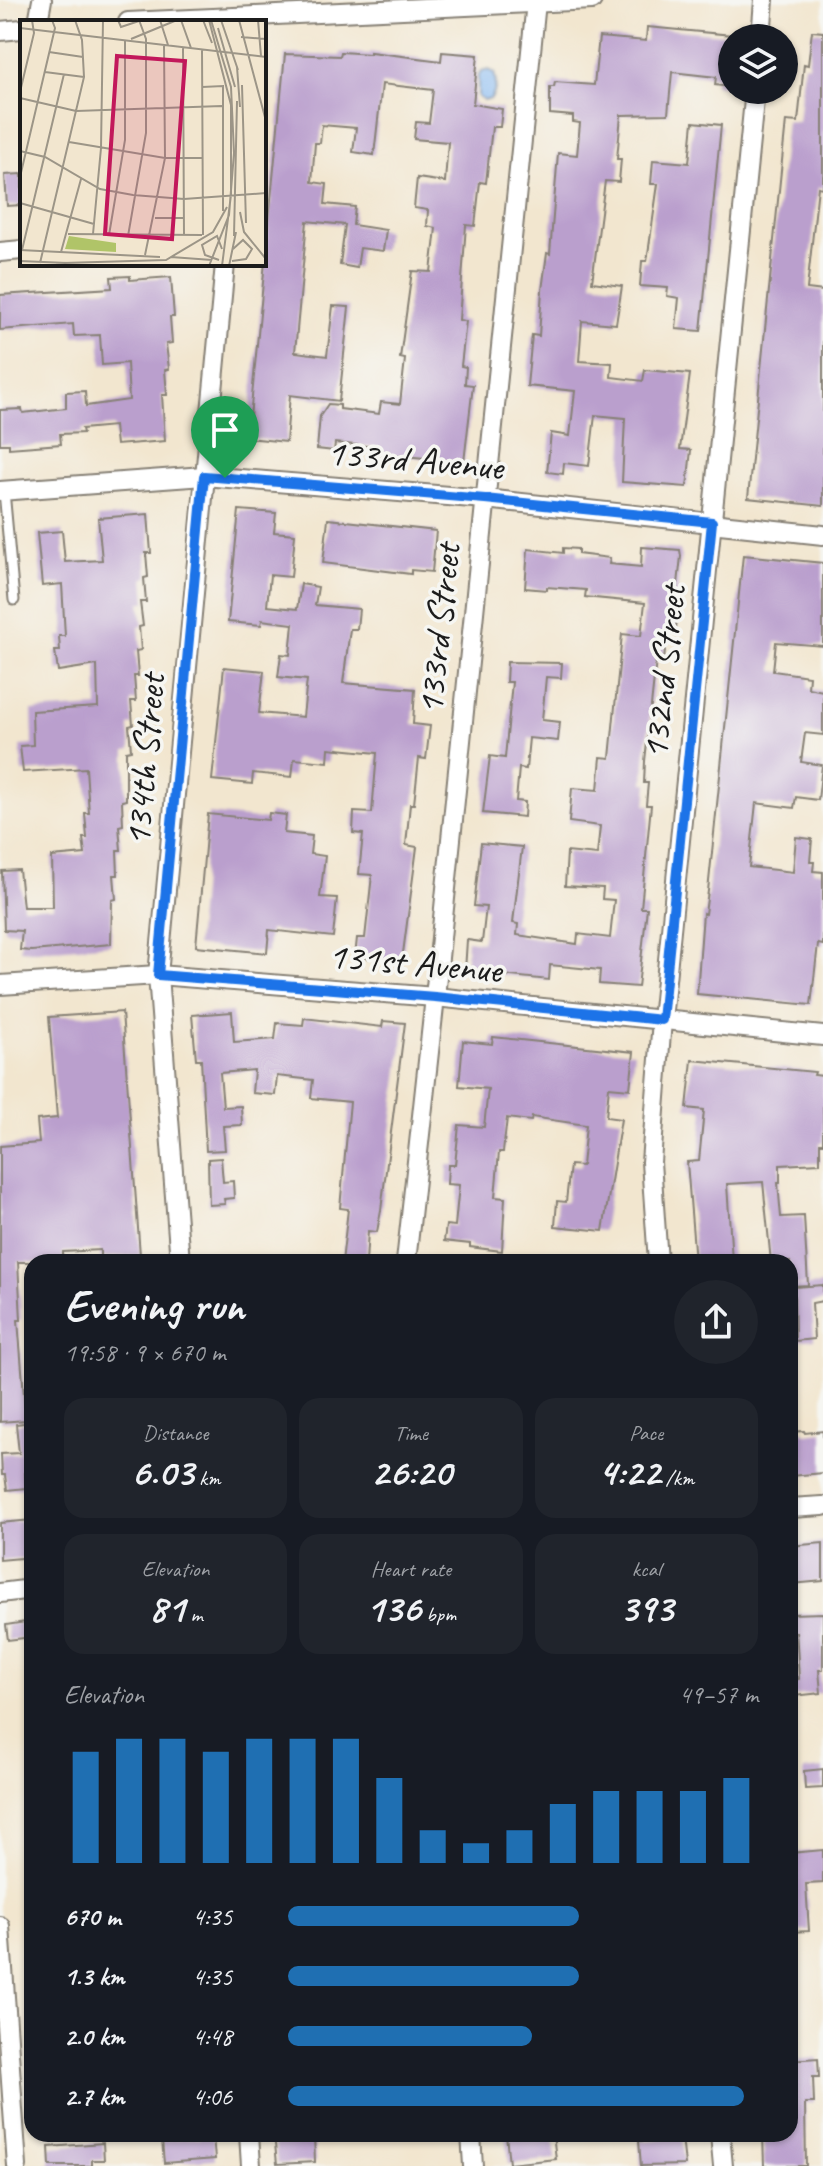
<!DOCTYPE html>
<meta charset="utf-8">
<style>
:root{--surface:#171b24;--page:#20242c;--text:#f1f3f6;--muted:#9ea1a6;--accent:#1f6fb2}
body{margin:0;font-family:Caveat,sans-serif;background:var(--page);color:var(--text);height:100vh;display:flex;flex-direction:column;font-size:30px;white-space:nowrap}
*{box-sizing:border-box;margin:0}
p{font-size:26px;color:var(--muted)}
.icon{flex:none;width:44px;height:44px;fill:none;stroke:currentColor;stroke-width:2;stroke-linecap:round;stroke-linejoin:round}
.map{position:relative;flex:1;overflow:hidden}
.details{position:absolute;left:24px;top:1254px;width:774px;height:888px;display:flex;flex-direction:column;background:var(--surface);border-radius:24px;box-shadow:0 2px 6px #0004}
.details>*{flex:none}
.tools{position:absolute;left:718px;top:24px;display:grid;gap:16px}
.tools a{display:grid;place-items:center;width:80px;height:80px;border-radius:50%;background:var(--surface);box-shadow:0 2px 6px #0004;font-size:40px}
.pin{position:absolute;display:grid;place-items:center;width:68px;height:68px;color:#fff;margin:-82px -34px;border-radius:50% 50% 50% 0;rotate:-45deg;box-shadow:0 0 8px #0007}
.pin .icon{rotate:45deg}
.round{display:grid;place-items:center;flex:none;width:84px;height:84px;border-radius:42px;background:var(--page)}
.headline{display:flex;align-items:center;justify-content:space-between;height:136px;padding:0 40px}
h1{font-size:44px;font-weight:700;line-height:60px}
.metrics{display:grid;grid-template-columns:repeat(3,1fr);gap:12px;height:136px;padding:8px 40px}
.metrics div{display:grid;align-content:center;border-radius:20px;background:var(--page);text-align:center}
.metrics b{font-size:40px;font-weight:700}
.metrics small{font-size:22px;font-weight:400}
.metrics p{font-size:22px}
.chart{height:224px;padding:16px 40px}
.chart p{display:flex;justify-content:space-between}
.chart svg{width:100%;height:144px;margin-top:8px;stroke:var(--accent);stroke-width:6}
ul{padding:0 40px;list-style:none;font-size:26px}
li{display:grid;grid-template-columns:128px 96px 1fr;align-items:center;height:60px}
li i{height:20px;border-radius:10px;background:var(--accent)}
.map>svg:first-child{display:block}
.water{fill:#86b9f3;stroke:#516a88;stroke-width:2}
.building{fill:#ba9fcd}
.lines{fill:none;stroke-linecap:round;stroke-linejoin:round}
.lane-casing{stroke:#878176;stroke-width:13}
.street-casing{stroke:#878176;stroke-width:22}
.lane{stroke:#fff;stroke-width:9}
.street{stroke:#fff;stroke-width:18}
.route-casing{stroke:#fff;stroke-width:16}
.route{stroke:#1a73e8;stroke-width:10}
.labels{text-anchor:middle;stroke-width:7;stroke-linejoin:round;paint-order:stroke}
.street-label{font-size:38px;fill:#1c1c1c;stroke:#f6f6f2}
.inset-road{fill:none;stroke:#9c9587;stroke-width:2}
.view{fill:#c2185b;fill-opacity:0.15;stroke:#c2185b;stroke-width:4}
.inset-edge{fill:none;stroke:#1c1c1c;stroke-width:4}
</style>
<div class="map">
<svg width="823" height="2166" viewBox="0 0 823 2166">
<rect width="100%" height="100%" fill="#f6f6f2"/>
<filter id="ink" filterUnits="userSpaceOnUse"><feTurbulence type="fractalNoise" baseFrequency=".0125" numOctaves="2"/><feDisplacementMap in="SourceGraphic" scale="16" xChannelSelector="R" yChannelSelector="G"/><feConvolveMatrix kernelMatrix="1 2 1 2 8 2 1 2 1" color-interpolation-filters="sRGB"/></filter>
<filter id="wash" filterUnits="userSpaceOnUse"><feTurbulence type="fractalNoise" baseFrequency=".006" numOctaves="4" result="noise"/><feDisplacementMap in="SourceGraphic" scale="32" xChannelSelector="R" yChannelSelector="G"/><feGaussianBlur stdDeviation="1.8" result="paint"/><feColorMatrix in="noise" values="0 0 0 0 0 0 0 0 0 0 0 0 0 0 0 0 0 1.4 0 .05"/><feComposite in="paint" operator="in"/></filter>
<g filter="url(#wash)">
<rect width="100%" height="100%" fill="#f2e6cf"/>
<path class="water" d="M488,70L494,73C497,82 496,91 491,99L484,101L478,97V77L481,72Z"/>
<g id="blocks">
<g class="building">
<path d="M647,27L732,35V87L715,85L716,77L672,72L668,114L621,115L617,159H621L619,182L605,181L592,282L622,286L616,324L582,321L579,361L612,363L611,377L643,381L645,370L690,374L680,449L691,450L687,487L622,482L625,418L595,415L589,466L564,463L563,474L547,472L551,433L570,436L575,391L527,386L532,335L539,336L542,290L547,253L550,254L558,153L577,155L580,123L573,122V116L550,114V87H554L555,82L594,85L599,37L646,41Z"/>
<path d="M812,31L823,32V188L818,187L807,289L823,291V506L748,498L786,121L798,122L804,64L808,65Z"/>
<path d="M341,52L370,54V52L441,61L442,52L478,55L473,104L502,109L500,127H492L486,183L480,182L475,226L466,225L459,320L466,321L461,366L466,367L465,384L473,385L464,462L375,453L376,447L335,443L334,451L317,449L320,416L328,404L340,405V409L379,414L381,402L400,404L405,359L400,358L412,271L431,272L436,228L427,226L428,210L414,208L417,178L445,182L448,142L414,139L416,122L429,123L433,90L382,84L374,155L353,152L356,128L322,125L320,143H315L312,182L327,184L325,204L355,207L353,225L386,230L383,251L360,248L357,268L340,265L345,225L307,221L295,352L327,356L333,306L349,307L339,401L290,395L286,442L248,438L285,54L340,56Z"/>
<path d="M693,122L721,125L701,331L676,329L679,298L667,296L668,288L640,286L642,261H647L658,184H651L653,160L689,163Z"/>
<path d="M22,174V205L7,206L5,175Z"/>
<path d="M130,276V280L171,277L174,317H170L172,343L166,344L169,369L165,370L167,395H162L165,441L116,445L114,426L82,429L83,433L60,434L61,444L9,448V444H0V410L22,409L23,413L66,408V392L85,391L86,406L129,400L127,363L102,365L100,335L74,336L73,324L0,330V295L112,288L111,277Z"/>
<path d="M239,510L276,513L274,532L295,534L291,577L270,575L267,606L297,609L301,584L318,587L315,605L359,609L357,629H350L343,683L415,689L413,724L430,726L426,759L419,758L414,804H410L406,845L417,847L402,961L355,957L357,938H365L372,875L359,874L363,834L353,833L354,812L372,813L377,753L329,748L328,762L294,759L292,777L253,773L252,784L212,780L224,667L264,671L259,713L303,717L307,680L278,677L281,654L290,655L293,624L262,620L261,625L228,622Z"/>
<path d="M148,514L151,553H146L148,577L144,578L146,602H140L143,626L139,627L141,650L136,651L138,676H134L136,701H131L133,725L129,726L131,750L126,751V800L122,801L123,825L119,826L121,850H117L118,875H114L116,899L112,900L111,944L32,951L20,950L22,931L4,930L2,871L19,870L23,907H53L52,857L85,854L83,838H87L85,813H89L86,768L23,772L20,746L33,745L32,711L98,707L97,665L58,671L55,651H60L59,636H65L62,584L42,586L37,533L62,531L65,562L102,560L98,518Z"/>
<path d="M328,519L436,531L432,572L411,570V574L323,563Z"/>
<path d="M642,547L680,550L681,556L675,613H677L676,631L667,630L664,661L656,660L645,761L644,783H648L646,805H651L641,908H647L638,987L599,984L600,970L550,965L549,980L465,971L467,940L482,942L486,907L474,906L481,843L522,847L513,923L518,924L517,935L577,944L578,934L610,938L614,900L602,899L603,888L565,886L567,852L597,855L600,826L569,822L572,788L598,790L601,757L610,758L622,634L641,636L645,603L585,597L586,590L547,587V590L525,588L528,549L563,553V548L578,549V554L610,558L609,564L641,567Z"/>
<path d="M743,555L823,563V646L776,642L773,671L809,676L808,688L823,691V735L805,733L801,762L822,765L818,800L796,797L794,808L756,803L749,867L793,872L796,837L812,839L810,862H814L813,871L823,872V945L818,944L811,1005L697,994L703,913L705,914L708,891Z"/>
<path d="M507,662L562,663L561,678L546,677L542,720L560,722L558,741L529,738L526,769L519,768L516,801L525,802L524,817L483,813L490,756L505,758L512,682H506Z"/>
<path d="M269,813L286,815L284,833L312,836L310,854L325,856L320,897L337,898L333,937L269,930L267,953L196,946L208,814L268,820Z"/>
<path d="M122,1012L140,1255L100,1258V1250L63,1252V1262H18L21,1320H18L26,1420L0,1422V1146L39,1143L37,1120L57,1118L49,1017Z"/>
<path d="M232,1012L234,1042L275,1039L277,1023L303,1025L304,1018L382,1027L383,1021L405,1023L381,1210L377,1232L368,1231L366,1262H342L348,1209L340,1208L350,1102L311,1098L313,1080L277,1076L275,1095L252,1093L254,1070L220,1073L223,1107L241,1106L242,1125L223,1126L225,1150L206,1151L201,1059H196L192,1015Z"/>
<path d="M493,1037L634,1052L630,1089L609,1087L606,1117L621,1119L603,1231L555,1226L557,1201L566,1202L570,1165L582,1166L586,1125L532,1117L531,1121L507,1118L503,1152H499L495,1197L505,1198L502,1251L470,1247V1244L444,1241L446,1225L455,1226L459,1185L447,1184L448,1165H455L459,1125L484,1127L488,1089L459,1086L463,1041L492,1044Z"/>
<path d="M692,1060L815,1072L814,1075L823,1076V1143H820V1163L780,1165V1183H778L781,1217L804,1216L808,1285L791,1286L790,1262H771L763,1182L727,1184L732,1261L695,1262L687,1162L699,1161L704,1110L687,1108Z"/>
<path d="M221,1158L223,1182L233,1181L234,1198L224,1199L225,1204L209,1205L208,1159Z"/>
<path d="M823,1285V1301L812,1303L814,1339L795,1341L794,1287Z"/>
<path d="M32,1422V1469L25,1473L26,1488L7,1490L5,1475H2L1,1454L19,1453L16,1424Z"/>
<path d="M804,1431L805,1433L823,1431V1473L791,1476L790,1432Z"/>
<path d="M32,1520V1557L0,1560V1523Z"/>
<path d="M823,1543V1581L792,1584L790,1546Z"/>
<path d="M823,1613V1670H819L821,1693L794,1696L793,1680L799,1679L797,1645L796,1632H790V1614Z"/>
<path d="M32,1621V1637L8,1640L6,1625Z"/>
<path d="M823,1769V1788L805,1789L804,1771Z"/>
<path d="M823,1850V1883L806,1884L809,1931L790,1932V1853Z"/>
<path d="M818,2058L819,2077H813L814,2103H805L806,2166H764L763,2134H790V2060Z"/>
<path d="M274,2134H314L315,2162L277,2164Z"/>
<path d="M506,2134H553L556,2159L509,2164Z"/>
<path d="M213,2136L215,2159L164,2163L162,2140Z"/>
<path d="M682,2137L685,2165L641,2166L639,2141Z"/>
<path d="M103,2143L104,2160H92V2166H50L49,2147Z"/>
</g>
</g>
</g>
<g filter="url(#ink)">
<use href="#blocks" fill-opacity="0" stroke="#878176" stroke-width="2"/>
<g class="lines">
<g class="lane-casing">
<path id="lane" d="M4,491L14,600"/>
</g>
<g class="street-casing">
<g id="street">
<path d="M38,22L42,0"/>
<path d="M128,22L592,0"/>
<path d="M0,31L22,29"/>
<path d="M761,38L764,0"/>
<path d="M0,252L22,250"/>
<path d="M0,491L204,476L485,499L823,535"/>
<path d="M0,985L158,975L435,997L823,1036"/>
<path d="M180,1262L158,975L225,264"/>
<path d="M406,1262L435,997L536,2"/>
<path d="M658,1262L651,1162L662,1020L755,90"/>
<path d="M790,1508L823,1506"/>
<path d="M0,1593L32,1589"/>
<path d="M0,1926L17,2166"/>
<path d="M249,2134L251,2166"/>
<path d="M471,2134L473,2166"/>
<path d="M720,2134L723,2166"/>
</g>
</g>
<use href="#lane" class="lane"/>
<use href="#street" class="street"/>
</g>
</g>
<g class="lines" filter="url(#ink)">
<g class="route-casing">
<path id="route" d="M204,476L485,499L712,522L662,1020L435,997L158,975Z"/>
</g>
<use href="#route" class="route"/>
</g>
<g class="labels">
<g class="street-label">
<text transform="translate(415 459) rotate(5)" y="13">133rd Avenue</text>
<text transform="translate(438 629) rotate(-84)" y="13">133rd Street</text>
<text transform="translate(663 672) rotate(-84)" y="13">132nd Street</text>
<text transform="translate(144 760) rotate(-85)" y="13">134th Street</text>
<text transform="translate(415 962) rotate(5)" y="13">131st Avenue</text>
</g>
</g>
<g transform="translate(20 20)">
<rect width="246" height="246" fill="#f2e6cf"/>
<path d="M49,216L96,223V232L45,229Z" fill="#b0c468"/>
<path class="inset-road" d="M98,0L101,7L119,1M140,0L148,25M161,0L171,28M183,0L192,23M189,0L211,85V175L202,246M201,0L218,50M219,0L246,101M238,0L241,36M0,8L246,37M198,8L215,67M221,17L246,19M111,19L157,0M163,27L164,216M182,29L183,215M29,32L63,37M217,47L220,87M25,52L64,57M222,65L226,203M182,67L203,66V191M0,72L14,13L12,0M0,78L56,91L202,86M49,122L145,138H183M0,131L25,137L80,169L113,175L164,179L246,173M0,157L35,8L32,0M0,183L74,204M220,192L224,212L246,239M135,198H164M48,214L182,215M73,214L81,128L83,0M89,215L105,120V20M108,216L126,113V19L119,0M214,216L217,81M0,230L140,237M2,230L44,54M41,232L61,159M125,235L145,138L144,25M151,237L192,240M199,240L185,235L182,225L197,216L202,229M0,241L47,243M212,241L226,239L232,229L223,220L213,229M20,243L64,57L62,20L55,0M43,243L146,240L193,212L207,187M189,246L209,195L214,133L211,67L191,0M209,246L216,212"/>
<path class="view" d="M97,36L165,41L152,219L85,214Z"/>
<rect width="246" height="246" class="inset-edge"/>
</g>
</svg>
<div class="tools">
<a><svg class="icon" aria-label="layers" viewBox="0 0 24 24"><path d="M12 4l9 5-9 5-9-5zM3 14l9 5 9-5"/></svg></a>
</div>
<div class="pin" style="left:225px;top:478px;background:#1e9e55"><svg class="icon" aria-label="arrive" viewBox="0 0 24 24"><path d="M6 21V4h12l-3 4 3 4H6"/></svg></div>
<section class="details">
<div class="headline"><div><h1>Evening run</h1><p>19:58 · 9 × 670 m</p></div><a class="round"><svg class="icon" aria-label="share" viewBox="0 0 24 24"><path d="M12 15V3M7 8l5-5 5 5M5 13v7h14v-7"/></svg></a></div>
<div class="metrics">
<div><p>Distance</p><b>6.03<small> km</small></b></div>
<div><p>Time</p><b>26:20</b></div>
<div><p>Pace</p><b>4:22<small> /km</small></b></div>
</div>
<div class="metrics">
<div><p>Elevation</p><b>81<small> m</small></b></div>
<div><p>Heart rate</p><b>136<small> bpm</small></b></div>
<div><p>kcal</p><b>393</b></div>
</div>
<div class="chart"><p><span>Elevation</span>49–57 m</p>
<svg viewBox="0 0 160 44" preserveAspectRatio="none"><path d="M5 44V10M15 44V6M25 44V6M35 44V10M45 44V6M55 44V6M65 44V6M75 44V18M85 44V34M95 44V38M105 44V34M115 44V26M125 44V22M135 44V22M145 44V22M155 44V18"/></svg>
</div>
<ul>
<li><b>670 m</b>4:35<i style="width:62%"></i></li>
<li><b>1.3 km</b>4:35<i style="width:62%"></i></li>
<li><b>2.0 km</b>4:48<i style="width:52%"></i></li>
<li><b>2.7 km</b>4:06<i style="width:97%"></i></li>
</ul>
</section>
</div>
